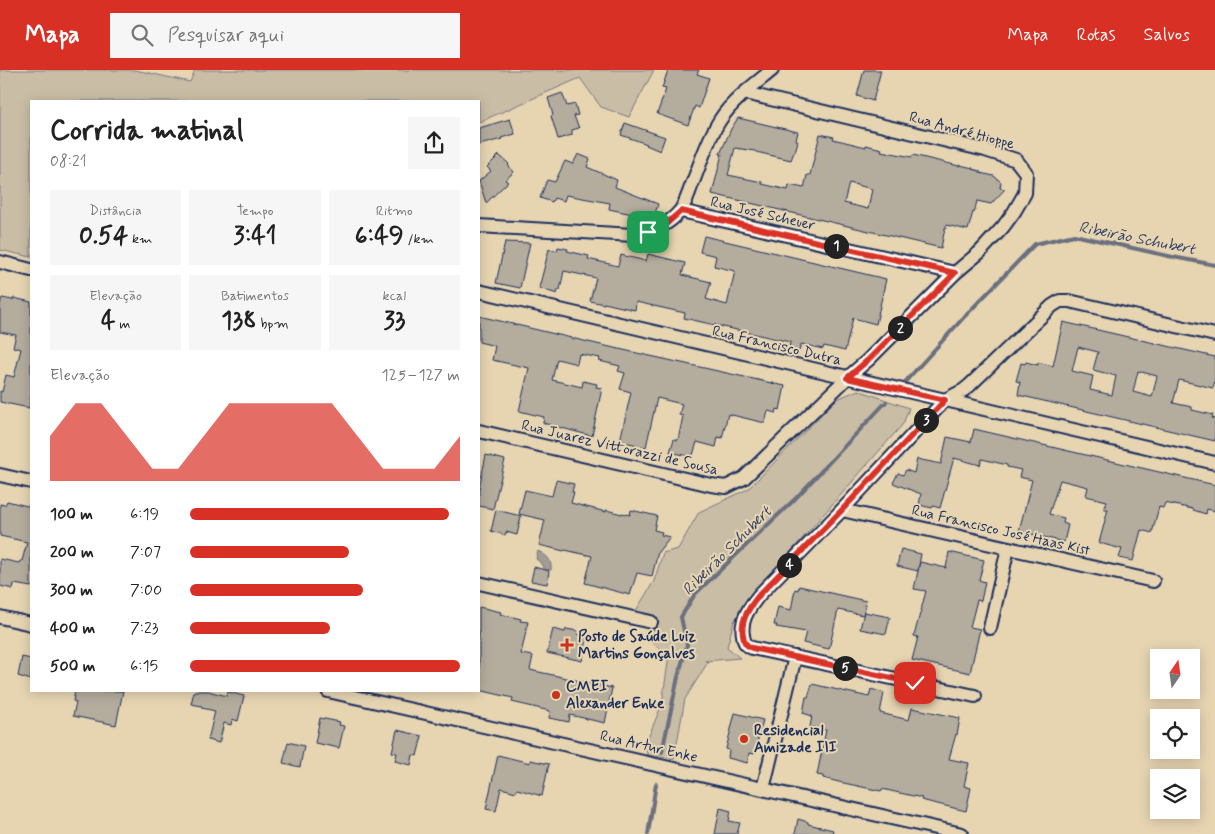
<!DOCTYPE html>
<html lang="pt">
<meta charset="utf-8">
<style>
:root{--surface:#fff;--page:#f6f6f6;--text:#222;--muted:#767676;--accent:#d93025}
body{margin:0;font-family:Mynerve,sans-serif;background:var(--page);color:var(--text);height:100vh;display:flex;flex-direction:column;font-size:19px;white-space:nowrap}
*{box-sizing:border-box;margin:0}
p{font-size:16px;color:var(--muted)}
.icon{flex:none;width:28px;height:28px;fill:none;stroke:currentColor;stroke-width:2;stroke-linecap:round;stroke-linejoin:round}
.map{position:relative;flex:1;overflow:hidden}
.details{position:absolute;left:30px;top:30px;width:450px;height:592px;display:flex;flex-direction:column;background:var(--surface);border-radius:0px;box-shadow:0 2px 12px #0003}
.details>*{flex:none}
.needle{width:32px;rotate:13deg}
.controls{position:absolute;left:1150px;top:579px;display:grid;gap:10px}
.controls a{display:grid;place-items:center;width:50px;height:50px;border-radius:0px;background:var(--surface);box-shadow:0 2px 12px #0003;font-size:25px}
.pin{position:absolute;display:grid;place-items:center;width:42px;height:42px;color:#fff;margin:-21px;border-radius:10px;box-shadow:0 2px 8px #0006}
.km{position:absolute;width:25px;height:25px;margin:-12px;border-radius:50%;background:#222;color:#fff;font-size:14px;line-height:25px;text-align:center}
.round{display:grid;place-items:center;flex:none;width:52px;height:52px;border-radius:0px;background:var(--page)}
.head{display:flex;align-items:center;justify-content:space-between;height:85px;padding:0 20px}
h1{font-size:28px;font-weight:700;line-height:38px}
.figures{display:grid;grid-template-columns:repeat(3,1fr);gap:8px;height:85px;padding:5px 20px}
.figures div{display:grid;align-content:center;border-radius:0px;background:var(--page);text-align:center}
.figures b{font-size:25px;font-weight:700}
.figures small{font-size:14px;font-weight:400}
.figures p{font-size:14px}
.chart{height:140px;padding:10px 20px}
.chart p{display:flex;justify-content:space-between}
.chart svg{width:100%;height:90px;margin-top:5px;fill:var(--accent);opacity:.7}
ul{padding:0 20px;list-style:none;font-size:16px}
li{display:grid;grid-template-columns:80px 60px 1fr;align-items:center;height:38px}
li i{height:12px;border-radius:6px;background:var(--accent)}
header{display:flex;align-items:center;gap:30px;box-sizing:border-box;height:70px;padding:0 25px;background:var(--accent);color:#fff}
header strong{font-size:24px}
nav{display:flex;gap:28px;margin-inline-start:auto;font-size:18px}
.search{width:350px;height:45px;background:var(--page);display:flex;align-items:center;gap:12px;box-sizing:border-box;padding:0 18px;border-radius:0px;color:var(--muted);font-size:19px}
.map>svg:first-child{display:block}
.green{fill:#cabda6;stroke:#727682}
.water{fill:#a19c95;stroke:#6b707f}
.lines{fill:none;stroke-linecap:round;stroke-linejoin:round}
.stream{stroke:#6b707f;stroke-width:4}
.building{fill:#b4ac9d;stroke:#1b2f5e;fill-rule:evenodd}
.minor-casing{stroke:#1b2f5e;stroke-width:16}
.minor{stroke:#e7d5b2;stroke-width:12}
.route-casing{stroke:#fff;stroke-width:10}
.route{stroke:#d93025;stroke-width:6}
.poi-dot{fill:#c8321e;stroke:#e7d5b2;stroke-width:2}
.labels{text-anchor:middle;stroke-width:4;stroke-linejoin:round;paint-order:stroke}
.street-label{font-size:15px;fill:#1b2f5e;stroke:#e7d5b2}
.poi-label{font-size:15px;font-weight:bold;fill:#1b2f5e;stroke:#e7d5b2;text-anchor:start}
.water-label{font-size:16px;font-style:italic;fill:#364569;stroke:#e7d5b2}
</style>
<header>
<strong>Mapa</strong>
<div class="search"><svg class="icon" aria-label="search" viewBox="0 0 24 24"><circle cx="10" cy="10" r="6"/><path d="M15 15l6 6"/></svg>Pesquisar aqui</div>
<nav><a>Mapa</a><a>Rotas</a><a>Salvos</a></nav>
</header>
<div class="map">
<svg width="1215" height="764" viewBox="0 0 1215 764">
<rect width="100%" height="100%" fill="#e7d5b2"/>
<filter id="ink" filterUnits="userSpaceOnUse"><feTurbulence type="fractalNoise" baseFrequency=".02" numOctaves="2"/><feDisplacementMap in="SourceGraphic" scale="10" xChannelSelector="R" yChannelSelector="G"/><feConvolveMatrix kernelMatrix="1 2 1 2 8 2 1 2 1" color-interpolation-filters="sRGB"/></filter>
<g filter="url(#ink)">
<g class="green">
<path d="M0,0H135L190,12L195,0H654L629,47L601,37L580,8L479,52V31H31V187L0,180Z"/>
<path d="M858,320L909,338L903,354L750,528L734,551L727,577L740,588L705,591L708,592L685,629L674,689L647,685L646,673L662,634L669,585L648,570L652,561L634,544L654,511L663,483L678,479L699,442L748,419L837,329Z"/>
</g>
<path class="water" d="M538,481C547,486 552,489 551,500L544,499L540,492L536,489Z"/>
<g class="lines">
<g class="stream">
<path d="M905,312L965,246L1035,174L1074,165L1173,187L1215,195"/>
<path d="M662,682L678,607L687,575L681,547L695,524L794,430L886,332"/>
<path d="M648,764L656,714"/>
</g>
</g>
<g class="building">
<path d="M668,0H699L697,4L709,8L699,38L695,36L688,55L657,44L666,19L662,18Z"/>
<path d="M864,0H881L873,31L857,26Z"/>
<path d="M562,23L567,36L575,34L578,45L574,46L579,58L572,60V65L558,69L551,46L553,45L548,28Z"/>
<path d="M738,48L798,62L796,70L798,71L795,82H794L791,90L756,82L755,81L735,78L728,105L762,112V114L788,120L789,115L804,118L807,105H810L820,64L834,67L833,69L866,77V75L882,79L881,81L912,87L913,85L959,96L960,95L973,98L972,99L980,101V103L994,106L1001,112L1000,118L1005,119L991,134L977,131L974,143L973,142L968,160L946,155V159L945,158L941,178L712,124L722,84H720L731,59ZM849,113L872,119L868,139L844,133Z"/>
<path d="M510,49L515,64L501,68L502,69L479,75V58Z"/>
<path d="M625,53L665,67L660,81L646,75L647,74L621,65Z"/>
<path d="M578,84L590,89L587,97L617,110L615,117L658,134L655,144L647,141L646,147L609,139L610,133L566,125L564,131L554,128L552,132L540,128L547,110L555,112L565,91L573,94Z"/>
<path d="M499,85L509,94L508,95L514,102L505,110L508,112L486,133L479,111L491,101L487,97Z"/>
<path d="M704,166L886,209L876,254L853,248L845,281L824,276L823,279L801,274L799,281L789,279L790,272L684,248L685,243L636,232L635,240L604,233V234L590,231L596,208L564,201L560,220H558L557,224L539,218L549,179L557,181L558,177L568,179L567,181L589,186L588,189L618,196L621,185L646,191L648,184L685,193L682,205L711,212L706,229L727,235L735,201L714,196L716,186L700,182Z"/>
<path d="M505,172L530,173L520,218L496,213Z"/>
<path d="M2,228L13,230L14,228L31,232V325L29,338L0,332V321L2,322L6,305L14,307L21,279L13,277L16,265L0,262V235Z"/>
<path d="M479,246L601,275L785,316L780,340L777,339L776,343L768,341L765,353L728,344L722,368L718,367L716,377L697,372L693,385H690L689,386L670,382L674,369L678,370L683,346L679,345L682,334L657,328L646,377L620,371L631,322L620,319L625,303L618,301L620,296L599,291L600,288L579,284L577,294L557,289L552,310L582,317L583,311L597,314L596,317L602,318L592,366L543,353L544,347L519,341L529,298L492,290L495,276L479,272Z"/>
<path d="M1063,252L1215,287V311L1213,318L1179,310L1173,333L1192,337V340L1213,345L1212,348L1215,349V371L1018,325L1020,312L1016,311L1021,293L1025,294L1026,292L1038,295V292L1053,296ZM1078,277L1098,282L1093,300L1116,306L1112,325L1090,320L1093,306L1072,301ZM1138,301L1157,306L1152,327L1133,322Z"/>
<path d="M974,359L1215,415V441L1207,439L1206,444L1193,440V439L1165,433L1163,438L1159,437L1152,463L1141,460L1133,491L1119,488L1122,479L1099,473L1108,439H1104L1107,431L1086,426L1088,417L1060,410L1049,444L1064,448L1063,453L1068,455L1064,472L1019,461L1032,410L1019,407L1021,400L1007,397V395L982,389L980,395L954,388L940,438L933,436L932,438L919,435L921,424L893,413L898,403L903,405L906,400L914,403L917,389L941,394L947,367L971,372Z"/>
<path d="M486,385L505,390L493,439L479,436V418Z"/>
<path d="M556,410L574,414L572,422H574L571,433L606,442V440L622,444V443L630,445L631,440L657,446L654,460L662,462L661,465L670,467L658,482L652,506L637,503L630,525L585,513L592,486L565,480L564,481L539,475L545,450L519,444L525,420L552,426Z"/>
<path d="M7,431L31,437V517L14,514L13,519L0,516V489L19,493L20,491H22L27,472L0,466V434L5,435Z"/>
<path d="M496,440L521,446L517,465L506,462L505,465L491,461Z"/>
<path d="M901,479L921,484L918,501L897,496Z"/>
<path d="M949,482L984,490L979,510L985,512L981,531L977,530L970,557L980,559L970,603L912,590L918,567L914,566L926,521L914,519L920,492L946,498Z"/>
<path d="M534,497L549,501L547,514L531,511Z"/>
<path d="M799,516L866,531L863,545L838,540L829,579L803,573L806,562L776,557L777,555H774L778,537L791,540L795,519L798,520Z"/>
<path d="M479,537L501,542L500,544L521,549L520,551L528,552L521,584L533,586L530,600L612,618L605,653L570,645L569,652L549,648L550,641L512,632L513,628L479,620Z"/>
<path d="M864,542L890,547L886,564L860,559Z"/>
<path d="M553,559L565,562L566,559L578,561L577,564L588,566L582,591L547,583Z"/>
<path d="M22,587L31,589V610L18,606Z"/>
<path d="M812,614L869,627L871,619L884,623L880,643L909,650L912,638L960,648L957,665L956,664L949,689L969,693L964,716L971,718L966,741L921,730L922,728L882,719L881,721L839,712L823,708V706L817,705L826,660L810,657L812,646L803,643L806,627H808Z"/>
<path d="M75,621H123L116,655L73,646L76,632L73,631Z"/>
<path d="M194,621H208L227,626L228,622L244,626L238,651L232,649L231,655L224,653L219,673L208,670L215,641L202,638V636L191,634Z"/>
<path d="M735,643L763,650L754,684L749,683L747,693L728,688L729,680L726,679Z"/>
<path d="M320,648L340,652L339,655L344,656L339,678L315,673Z"/>
<path d="M397,660L422,666L417,686L413,685L411,695L395,691L397,683L392,682Z"/>
<path d="M288,672L304,676L300,697L283,693Z"/>
<path d="M498,685L530,693V690L549,694L542,726L517,719L516,722L501,718L496,741L486,739Z"/>
<path d="M720,738L731,741L729,751L740,753L737,764H715Z"/>
<path d="M798,749L808,752V754L833,760L832,764H795Z"/>
</g>
<g class="lines">
<g class="minor-casing">
<g id="minor">
<path d="M681,141L955,203"/>
<path d="M479,156L633,165C651,162 668,156 680,141C685,135 688,125 691,117C700,95 707,70 720,50C733,30 754,15 772,0"/>
<path d="M0,192L31,200"/>
<path d="M479,221L1215,393"/>
<path d="M479,361L711,415L726,417L744,408L847,308L868,290L955,203L980,182L1003,157L1014,142L1025,123L1026,103L1016,90L985,80L745,23"/>
<path d="M0,405L31,412"/>
<path d="M842,440L1153,511"/>
<path d="M479,513L651,552"/>
<path d="M0,547L31,554"/>
<path d="M990,558L1008,478"/>
<path d="M328,621L962,764"/>
<path d="M975,626L752,578C745,575 744,572 743,565C740,549 751,535 760,524L842,440L945,330L964,320L969,316L1052,236L1060,231H1069L1215,265"/>
<path d="M763,719L795,587"/>
</g>
</g>
<use href="#minor" class="minor"/>
</g>
</g>
<g class="lines" filter="url(#ink)">
<g class="route-casing">
<path id="route" d="M648,162L666,154L681,141L955,203L868,290L847,308L945,330L842,440L760,524C751,535 740,549 743,565C744,572 745,575 752,578L915,613"/>
</g>
<use href="#route" class="route"/>
</g>
<g class="poi-dot">
<path d="M564.5 567.5h5v5h5v5h-5v5h-5v-5h-5v-5h5z"/>
<circle cx="556" cy="625" r="5"/>
<circle cx="744" cy="669" r="5"/>
</g>
<g class="labels">
<g class="street-label">
<text transform="translate(962 60) rotate(15)" y="5">Rua André Hioppe</text>
<text transform="translate(763 143) rotate(13)" y="5">Rua José Scheuer</text>
<text transform="translate(777 275) rotate(13)" y="5">Rua Francisco Dutra</text>
<text transform="translate(620 377) rotate(13)" y="5">Rua Juarez Vittorazzi de Sousa</text>
<text transform="translate(1001 460) rotate(13)" y="5">Rua Francisco José Haas Kist</text>
<text transform="translate(649 676) rotate(13)" y="5">Rua Artur Enke</text>
</g>
<g class="poi-label">
<text x="578" y="571">Posto de Saúde Luiz<tspan x="578" dy="17">Martins Gonçalves</tspan></text>
<text x="566" y="621">CMEI<tspan x="566" dy="17">Alexander Enke</tspan></text>
<text x="754" y="665">Residencial<tspan x="754" dy="17">Amizade III</tspan></text>
</g>
<g class="water-label">
<text transform="translate(1137 167) rotate(11)" y="6">Ribeirão Schubert</text>
<text transform="translate(726 480) rotate(-45)" y="6">Ribeirão Schubert</text>
</g>
</g>
</svg>
<div class="controls">
<a><svg class="needle" viewBox="-14 -14 28 28"><path d="M0-13l5 13h-10z" fill="#e53935"/><path d="M0 13l5-13h-10z" fill="#767676"/></svg></a>
<a><svg class="icon" aria-label="locate" viewBox="0 0 24 24"><circle cx="12" cy="12" r="6"/><path d="M12 2v4M12 18v4M2 12h4M18 12h4"/></svg></a>
<a><svg class="icon" aria-label="layers" viewBox="0 0 24 24"><path d="M12 4l9 5-9 5-9-5zM3 14l9 5 9-5"/></svg></a>
</div>
<div class="pin" style="left:648px;top:162px;background:#1e9e55"><svg class="icon" aria-label="arrive" viewBox="0 0 24 24"><path d="M6 21V4h12l-3 4 3 4H6"/></svg></div>
<div class="pin" style="left:915px;top:613px;background:#d93025"><svg class="icon" aria-label="check" viewBox="0 0 24 24"><path d="M5 12l5 5 9-10"/></svg></div>
<b class="km" style="left:836px;top:176px">1</b>
<b class="km" style="left:900px;top:258px">2</b>
<b class="km" style="left:926px;top:350px">3</b>
<b class="km" style="left:789px;top:495px">4</b>
<b class="km" style="left:845px;top:598px">5</b>
<section class="details">
<div class="head"><div><h1>Corrida matinal</h1><p>08:21</p></div><a class="round"><svg class="icon" aria-label="share" viewBox="0 0 24 24"><path d="M12 15V3M7 8l5-5 5 5M5 13v7h14v-7"/></svg></a></div>
<div class="figures">
<div><p>Distância</p><b>0.54<small> km</small></b></div>
<div><p>Tempo</p><b>3:41</b></div>
<div><p>Ritmo</p><b>6:49<small> /km</small></b></div>
</div>
<div class="figures">
<div><p>Elevação</p><b>4<small> m</small></b></div>
<div><p>Batimentos</p><b>138<small> bpm</small></b></div>
<div><p>kcal</p><b>33</b></div>
</div>
<div class="chart"><p><span>Elevação</span>125–127 m</p>
<svg viewBox="0 0 160 44" preserveAspectRatio="none"><path d="M0 44V22L10 6L20 6L30 22L40 38L50 38L60 22L70 6L80 6L90 6L100 6L110 6L120 22L130 38L140 38L150 38L160 22V44z"/></svg>
</div>
<ul>
<li><b>100 m</b>6:19<i style="width:96%"></i></li>
<li><b>200 m</b>7:07<i style="width:59%"></i></li>
<li><b>300 m</b>7:00<i style="width:64%"></i></li>
<li><b>400 m</b>7:23<i style="width:52%"></i></li>
<li><b>500 m</b>6:15<i style="width:100%"></i></li>
</ul>
</section>
</div>
